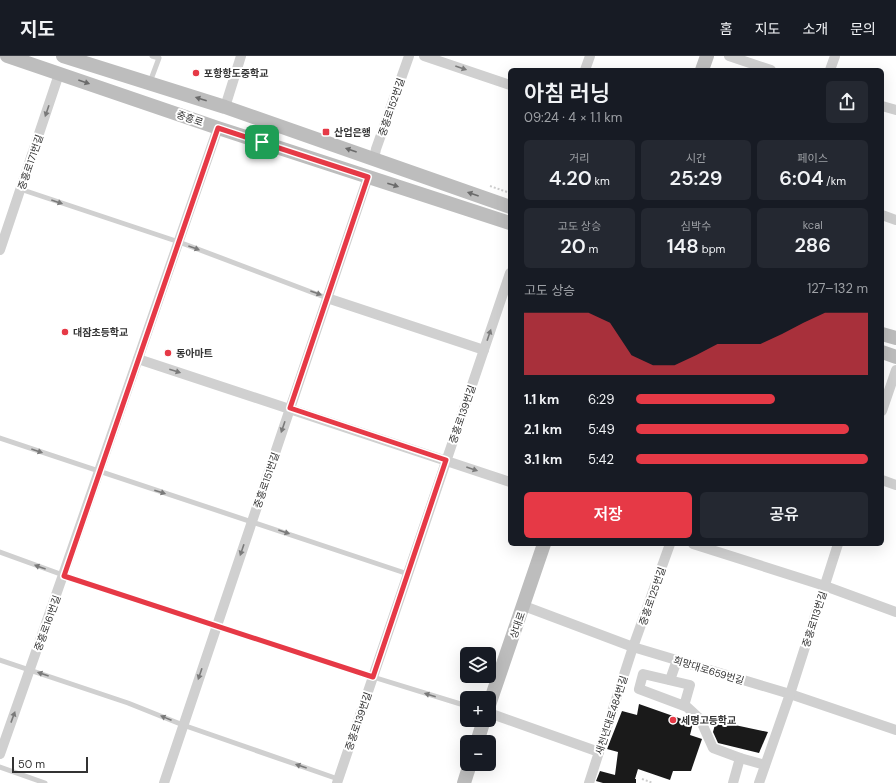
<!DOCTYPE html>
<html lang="ko">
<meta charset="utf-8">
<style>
:root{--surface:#171b24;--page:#242831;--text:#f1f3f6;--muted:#9ea1a6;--line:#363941;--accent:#e63946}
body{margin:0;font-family:"DM Sans","Noto Sans KR",sans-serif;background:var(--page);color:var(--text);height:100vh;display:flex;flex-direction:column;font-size:15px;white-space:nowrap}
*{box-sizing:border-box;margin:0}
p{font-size:13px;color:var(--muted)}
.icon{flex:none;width:22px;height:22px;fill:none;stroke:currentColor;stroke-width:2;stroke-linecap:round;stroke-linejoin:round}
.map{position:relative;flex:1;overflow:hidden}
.sheet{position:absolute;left:508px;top:12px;width:376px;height:478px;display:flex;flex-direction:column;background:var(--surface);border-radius:6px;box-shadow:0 4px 16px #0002}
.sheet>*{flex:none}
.fabs{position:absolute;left:460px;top:591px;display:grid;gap:8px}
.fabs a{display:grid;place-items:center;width:36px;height:36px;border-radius:6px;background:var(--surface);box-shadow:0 4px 16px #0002;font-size:20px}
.scale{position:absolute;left:12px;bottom:10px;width:76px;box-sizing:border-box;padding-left:4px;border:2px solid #333;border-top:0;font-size:11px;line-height:14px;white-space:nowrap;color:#333;-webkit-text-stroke:3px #fff;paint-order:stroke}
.pin{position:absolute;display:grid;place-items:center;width:34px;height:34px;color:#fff;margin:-17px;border-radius:8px;box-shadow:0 2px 6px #0006}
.round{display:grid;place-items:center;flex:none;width:42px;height:42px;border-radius:6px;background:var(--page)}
.head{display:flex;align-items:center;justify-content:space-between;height:68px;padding:0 16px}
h1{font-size:22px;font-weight:600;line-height:30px}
.stats{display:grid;grid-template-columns:repeat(3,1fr);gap:6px;height:68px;padding:4px 16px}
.stats div{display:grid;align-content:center;border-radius:6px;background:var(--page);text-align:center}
.stats b{font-size:20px;font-weight:600}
.stats small{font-size:11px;font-weight:400}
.stats p{font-size:11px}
.chart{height:112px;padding:8px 16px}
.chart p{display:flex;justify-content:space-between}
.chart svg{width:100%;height:72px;margin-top:4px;fill:var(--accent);opacity:.7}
.action{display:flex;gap:8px;margin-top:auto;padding:8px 16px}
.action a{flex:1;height:46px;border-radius:6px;background:var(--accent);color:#fff;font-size:16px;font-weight:600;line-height:46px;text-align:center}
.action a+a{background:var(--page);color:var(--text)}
ul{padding:0 16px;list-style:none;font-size:13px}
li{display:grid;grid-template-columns:64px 48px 1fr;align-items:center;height:30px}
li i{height:10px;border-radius:5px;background:var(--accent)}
header{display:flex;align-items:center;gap:24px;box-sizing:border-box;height:56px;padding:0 20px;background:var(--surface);border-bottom:1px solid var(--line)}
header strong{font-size:19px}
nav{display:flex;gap:22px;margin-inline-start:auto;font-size:14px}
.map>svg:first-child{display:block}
.building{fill:#1a1a1a}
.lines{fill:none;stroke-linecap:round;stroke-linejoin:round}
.path{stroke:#cdcdcd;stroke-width:2;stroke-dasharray:2 2;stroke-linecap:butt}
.service{stroke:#d0d0d0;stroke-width:5}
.minor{stroke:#d0d0d0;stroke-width:10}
.secondary{stroke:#bdbdbd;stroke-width:14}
.oneway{fill:#7a7a7a}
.oneway2{fill:#6a6a6a}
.route-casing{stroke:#fff;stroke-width:8}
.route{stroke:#e63946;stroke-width:5}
.poi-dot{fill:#e63946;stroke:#fff;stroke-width:1.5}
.labels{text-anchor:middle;stroke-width:4;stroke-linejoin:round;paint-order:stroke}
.poi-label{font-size:10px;font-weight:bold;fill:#333;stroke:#fff;text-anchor:start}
.street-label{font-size:10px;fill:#333;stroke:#fff}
</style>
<header>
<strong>지도</strong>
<nav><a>홈</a><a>지도</a><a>소개</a><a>문의</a></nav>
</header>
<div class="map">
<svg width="896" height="727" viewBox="0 0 896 727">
<rect width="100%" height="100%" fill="#fff"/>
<g class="building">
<path d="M639,648L693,667L690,679L702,683L691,715H673L670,724L638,713L635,723H636V727H603L596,725L600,715L615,719L618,696L607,693L622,655L637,659Z"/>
<path d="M716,665L768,676L759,697L718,687L713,676Z"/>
</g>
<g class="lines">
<g class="path">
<path d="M490,130L510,137"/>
<path d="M642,723L653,727"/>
</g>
<g class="service">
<path d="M150,26L159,2L152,0"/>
<path d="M20,133L179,186L327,242"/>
<path d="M0,382L408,518"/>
<path d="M0,496L63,519L373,621L467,650"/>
<path d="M0,604L128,647L183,669L338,723"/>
<path d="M0,711L45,727"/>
</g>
<g class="minor">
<path d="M424,0L510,29"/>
<path d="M729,0L771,14"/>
<path d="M585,14L590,0"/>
<path d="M830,14L835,0"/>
<path d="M882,50L896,54"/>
<path d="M225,51L241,0"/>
<path d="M374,103L376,93L409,0"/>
<path d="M882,159L896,164"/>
<path d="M0,194L59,18"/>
<path d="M327,242L484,294"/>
<path d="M138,303L510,426"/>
<path d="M882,355L896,314"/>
<path d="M882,424L896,429"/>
<path d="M693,488L825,530L896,556"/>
<path d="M524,550L633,591L790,638L896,674"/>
<path d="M670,624L677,604"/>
<path d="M684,650L690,629L643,618L639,633L687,651L700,663L713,692L740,702L733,727"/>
<path d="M489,657L599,696"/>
<path d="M0,698L63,519L218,72"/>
<path d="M740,702L765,709"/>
<path d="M164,727L368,121"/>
<path d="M337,727L510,217"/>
<path d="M589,727L633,591L670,488"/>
<path d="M759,727L790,638L838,488"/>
</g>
<g class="secondary">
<path d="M7,0L218,72L510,167"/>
<path d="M63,0L225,51L510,151"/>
<path d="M702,14L707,0"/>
<path d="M882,278L896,282"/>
<path d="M882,296L896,301"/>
<path d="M489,649L544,488"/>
<path d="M477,686L484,664"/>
<path d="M464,727L470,708"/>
</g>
</g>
<defs><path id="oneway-solid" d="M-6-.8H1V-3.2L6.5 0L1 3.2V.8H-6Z"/></defs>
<g class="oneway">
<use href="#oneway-solid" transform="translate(461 12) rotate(19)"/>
<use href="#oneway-solid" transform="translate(47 55) rotate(109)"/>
<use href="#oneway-solid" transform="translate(57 146) rotate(19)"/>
<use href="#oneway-solid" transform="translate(194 192) rotate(20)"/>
<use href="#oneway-solid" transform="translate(316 237) rotate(20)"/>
<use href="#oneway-solid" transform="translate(489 279) rotate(-71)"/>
<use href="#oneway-solid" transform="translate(175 315) rotate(18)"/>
<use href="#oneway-solid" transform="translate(283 371) rotate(109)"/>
<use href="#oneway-solid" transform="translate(37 395) rotate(19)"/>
<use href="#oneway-solid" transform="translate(472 413) rotate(19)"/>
<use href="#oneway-solid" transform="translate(160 436) rotate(18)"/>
<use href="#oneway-solid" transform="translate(284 476) rotate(19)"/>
<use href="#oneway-solid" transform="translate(242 494) rotate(109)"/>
<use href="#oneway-solid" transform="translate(40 511) rotate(-160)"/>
<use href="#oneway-solid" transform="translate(43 618) rotate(-161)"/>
<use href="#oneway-solid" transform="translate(200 618) rotate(109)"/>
<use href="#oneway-solid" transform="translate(430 639) rotate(-163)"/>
<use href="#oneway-solid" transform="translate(13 661) rotate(-70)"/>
<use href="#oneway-solid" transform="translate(166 662) rotate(-158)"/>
<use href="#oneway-solid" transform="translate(301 710) rotate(-161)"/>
</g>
<g class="oneway2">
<use href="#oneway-solid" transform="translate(84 26) rotate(19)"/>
<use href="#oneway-solid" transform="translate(201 43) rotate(-163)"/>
<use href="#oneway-solid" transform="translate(351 94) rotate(-161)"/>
<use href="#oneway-solid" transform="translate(393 129) rotate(18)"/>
<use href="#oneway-solid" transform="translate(473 138) rotate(-161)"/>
</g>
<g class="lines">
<g class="route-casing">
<path id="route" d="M218,72L368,121L290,352L446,404L373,621L64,520Z"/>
</g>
<use href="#route" class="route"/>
</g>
<g class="poi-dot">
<circle cx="196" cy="17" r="4"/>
<rect x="322" y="72" width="8" height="8" rx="2"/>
<circle cx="65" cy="276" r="4"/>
<circle cx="168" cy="297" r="4"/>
<circle cx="673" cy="664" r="4"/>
</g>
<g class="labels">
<g class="poi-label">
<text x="204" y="21">포항항도중학교</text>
<text x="334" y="80">산업은행</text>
<text x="73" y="280">대잠초등학교</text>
<text x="176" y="301">동아마트</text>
<text x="681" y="668">세명고등학교</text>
</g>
<g class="street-label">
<text transform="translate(391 51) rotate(-71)" y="4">중흥로152번길</text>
<text transform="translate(190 62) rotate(19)" y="4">중흥로</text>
<text transform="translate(30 106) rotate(-71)" y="4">중흥로171번길</text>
<text transform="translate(462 358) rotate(-71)" y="4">중흥로139번길</text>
<text transform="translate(266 424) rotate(-71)" y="4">중흥로151번길</text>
<text transform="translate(652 540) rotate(-71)" y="4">중흥로125번길</text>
<text transform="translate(814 563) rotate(-72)" y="4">중흥로113번길</text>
<text transform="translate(47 567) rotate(-70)" y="4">중흥로161번길</text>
<text transform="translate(517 569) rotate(-71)" y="4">상대로</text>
<text transform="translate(709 614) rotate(17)" y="4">희망대로659번길</text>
<text transform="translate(611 659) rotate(-72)" y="4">새천년대로484번길</text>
<text transform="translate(358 665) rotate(-71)" y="4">중흥로139번길</text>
</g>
</g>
</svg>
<div class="fabs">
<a><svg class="icon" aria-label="layers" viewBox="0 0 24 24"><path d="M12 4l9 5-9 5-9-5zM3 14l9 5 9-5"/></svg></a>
<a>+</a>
<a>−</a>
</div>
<div class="scale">50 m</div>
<div class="pin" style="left:262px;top:86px;background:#1e9e55"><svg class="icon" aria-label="arrive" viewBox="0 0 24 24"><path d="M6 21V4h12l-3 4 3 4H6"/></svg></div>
<section class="sheet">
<div class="head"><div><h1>아침 러닝</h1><p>09:24 · 4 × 1.1 km</p></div><a class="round"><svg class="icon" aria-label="share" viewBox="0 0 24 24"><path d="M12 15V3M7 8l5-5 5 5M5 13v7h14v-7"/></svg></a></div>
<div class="stats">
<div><p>거리</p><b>4.20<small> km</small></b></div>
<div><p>시간</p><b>25:29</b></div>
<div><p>페이스</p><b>6:04<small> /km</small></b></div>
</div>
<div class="stats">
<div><p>고도 상승</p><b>20<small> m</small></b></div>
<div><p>심박수</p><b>148<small> bpm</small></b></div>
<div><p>kcal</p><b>286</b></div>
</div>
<div class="chart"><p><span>고도 상승</span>127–132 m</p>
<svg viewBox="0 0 160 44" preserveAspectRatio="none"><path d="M0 44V6L10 6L20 6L30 6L40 12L50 32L60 38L70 38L80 32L90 25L100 25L110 25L120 19L130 12L140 6L150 6L160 6V44z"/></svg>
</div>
<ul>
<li><b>1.1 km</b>6:29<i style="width:60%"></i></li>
<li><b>2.1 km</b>5:49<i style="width:92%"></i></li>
<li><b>3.1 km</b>5:42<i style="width:100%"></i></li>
</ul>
<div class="action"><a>저장</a><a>공유</a></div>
</section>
</div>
